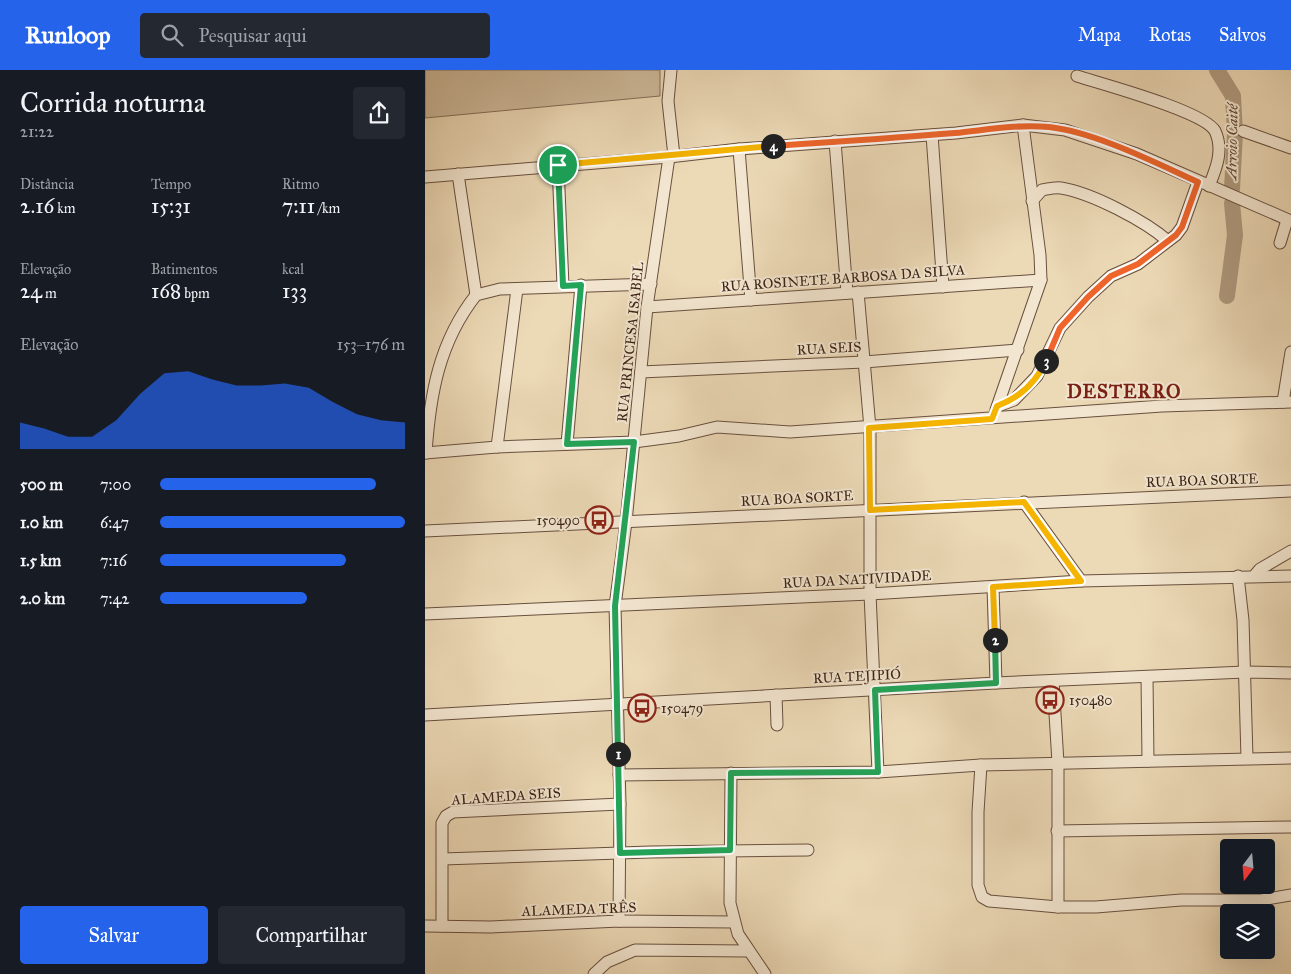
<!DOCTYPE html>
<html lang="pt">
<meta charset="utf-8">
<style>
:root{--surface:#171b24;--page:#242831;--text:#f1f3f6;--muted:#9ea1a6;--accent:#2563eb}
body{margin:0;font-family:"IM FELL Great Primer",serif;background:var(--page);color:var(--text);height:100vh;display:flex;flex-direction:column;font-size:19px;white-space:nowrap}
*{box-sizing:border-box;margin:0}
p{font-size:16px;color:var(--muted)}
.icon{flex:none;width:28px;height:28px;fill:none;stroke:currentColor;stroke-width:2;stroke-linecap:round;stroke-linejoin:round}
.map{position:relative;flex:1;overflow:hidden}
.sheet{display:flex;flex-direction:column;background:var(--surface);width:425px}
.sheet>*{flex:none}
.needle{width:32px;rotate:196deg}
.tools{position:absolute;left:795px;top:769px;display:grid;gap:10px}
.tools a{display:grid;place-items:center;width:55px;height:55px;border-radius:5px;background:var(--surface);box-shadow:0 5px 20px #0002;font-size:25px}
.pin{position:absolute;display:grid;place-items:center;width:42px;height:42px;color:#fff;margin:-21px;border:2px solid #fff;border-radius:50%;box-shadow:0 1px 5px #0007}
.km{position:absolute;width:25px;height:25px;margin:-12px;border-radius:50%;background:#222;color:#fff;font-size:14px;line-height:25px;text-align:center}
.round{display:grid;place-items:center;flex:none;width:52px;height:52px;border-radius:5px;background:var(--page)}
.overview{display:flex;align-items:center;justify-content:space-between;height:85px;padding:0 20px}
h1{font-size:28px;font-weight:600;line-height:38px}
.figures{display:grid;grid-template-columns:repeat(3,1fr);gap:8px;height:85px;padding:5px 20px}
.figures div{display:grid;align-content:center}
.figures b{font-size:21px;font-weight:600}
.figures small{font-size:14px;font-weight:400}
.figures p{font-size:14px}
.chart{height:140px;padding:10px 20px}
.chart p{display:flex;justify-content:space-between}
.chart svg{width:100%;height:90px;margin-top:5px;fill:var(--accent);opacity:.7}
.action{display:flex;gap:10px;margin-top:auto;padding:10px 20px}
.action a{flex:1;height:58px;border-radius:5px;background:var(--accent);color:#fff;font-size:20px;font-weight:600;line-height:58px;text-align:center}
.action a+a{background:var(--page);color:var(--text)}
ul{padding:0 20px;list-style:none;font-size:16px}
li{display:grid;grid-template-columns:80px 60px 1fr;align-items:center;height:38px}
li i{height:12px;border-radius:6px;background:var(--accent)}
header{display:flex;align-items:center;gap:30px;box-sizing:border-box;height:70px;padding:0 25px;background:var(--accent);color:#fff}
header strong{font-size:24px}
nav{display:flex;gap:28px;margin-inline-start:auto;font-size:18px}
.search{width:350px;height:45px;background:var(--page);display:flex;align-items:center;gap:12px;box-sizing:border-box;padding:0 18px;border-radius:5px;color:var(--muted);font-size:19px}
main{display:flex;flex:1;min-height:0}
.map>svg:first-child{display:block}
.green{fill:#ceba9b;stroke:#856e59}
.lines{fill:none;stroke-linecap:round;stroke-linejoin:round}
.river{stroke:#b09b80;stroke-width:16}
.minor-casing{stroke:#68503f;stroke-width:13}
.minor{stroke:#f3e6d0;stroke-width:11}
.split-1-casing{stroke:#fff;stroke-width:10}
.split-2-casing{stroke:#fff;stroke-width:10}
.split-3-casing{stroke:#fff;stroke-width:10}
.split-4-casing{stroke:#fff;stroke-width:10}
.split-5-casing{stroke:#fff;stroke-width:10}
.split-1{stroke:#22a559;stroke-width:6}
.split-2{stroke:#22a559;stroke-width:6}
.split-3{stroke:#f5b400;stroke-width:6}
.split-4{stroke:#f0652b;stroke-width:6}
.split-5{stroke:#f5b400;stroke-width:6}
.labels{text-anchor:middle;stroke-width:4;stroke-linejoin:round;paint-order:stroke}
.street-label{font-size:14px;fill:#3c2317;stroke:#f3e6d0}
.poi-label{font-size:14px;fill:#3c2317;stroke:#f3e6d0;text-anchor:start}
.water-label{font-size:15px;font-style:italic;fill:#5f4736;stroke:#f3e6d0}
.district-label{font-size:19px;font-weight:bold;letter-spacing:1px;fill:#7a1f14;stroke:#f3e6d0}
</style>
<header>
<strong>Runloop</strong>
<div class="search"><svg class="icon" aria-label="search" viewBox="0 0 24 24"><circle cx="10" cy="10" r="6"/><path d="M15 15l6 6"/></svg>Pesquisar aqui</div>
<nav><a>Mapa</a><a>Rotas</a><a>Salvos</a></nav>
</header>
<main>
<section class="sheet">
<div class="overview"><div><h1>Corrida noturna</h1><p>21:22</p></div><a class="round"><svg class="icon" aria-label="share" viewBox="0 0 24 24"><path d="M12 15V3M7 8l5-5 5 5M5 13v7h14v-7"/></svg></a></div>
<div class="figures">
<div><p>Distância</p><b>2.16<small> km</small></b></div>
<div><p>Tempo</p><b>15:31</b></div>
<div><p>Ritmo</p><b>7:11<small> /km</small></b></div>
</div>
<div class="figures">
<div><p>Elevação</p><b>24<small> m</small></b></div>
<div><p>Batimentos</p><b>168<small> bpm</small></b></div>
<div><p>kcal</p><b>133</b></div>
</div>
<div class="chart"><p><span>Elevação</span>153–176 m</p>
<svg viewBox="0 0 160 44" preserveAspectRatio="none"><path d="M0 44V31L10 34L20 38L30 38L40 30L50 17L60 7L70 6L80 10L90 13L100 13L110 12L120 14L130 21L140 27L150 30L160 31V44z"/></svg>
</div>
<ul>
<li><b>500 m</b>7:00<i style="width:88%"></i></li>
<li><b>1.0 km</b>6:47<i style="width:100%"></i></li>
<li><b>1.5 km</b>7:16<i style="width:76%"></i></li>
<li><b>2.0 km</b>7:42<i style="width:60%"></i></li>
</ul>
<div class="action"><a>Salvar</a><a>Compartilhar</a></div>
</section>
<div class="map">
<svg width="866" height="904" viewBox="0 0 866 904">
<rect width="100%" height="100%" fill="#ecd9b6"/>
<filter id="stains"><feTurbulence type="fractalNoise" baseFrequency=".004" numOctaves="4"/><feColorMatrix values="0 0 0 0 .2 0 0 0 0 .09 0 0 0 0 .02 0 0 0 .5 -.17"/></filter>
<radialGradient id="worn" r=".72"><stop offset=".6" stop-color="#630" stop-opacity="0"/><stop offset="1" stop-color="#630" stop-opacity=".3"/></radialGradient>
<path class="green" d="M0,0H235V26L0,48Z"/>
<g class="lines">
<g class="river">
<path d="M792,0L808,26L810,63L807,119"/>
<path d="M802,226L810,165L807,133"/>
</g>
<g class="minor-casing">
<g id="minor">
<path d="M246,0L243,31L249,86"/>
<path d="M652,6C677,14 779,41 790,61C799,80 791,99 784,116"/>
<path d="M818,61L866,78"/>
<path d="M507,65L518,217"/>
<path d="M410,71L422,223"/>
<path d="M314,79L326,230"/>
<path d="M133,95L138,216"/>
<path d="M33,104L51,225"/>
<path d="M0,107L244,87L314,79L531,63L598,55L640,60L712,84L866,151"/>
<path d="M607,131L617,120C623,119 630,117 636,118C667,123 720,151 743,171"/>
<path d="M855,173L862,150"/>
<path d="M433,222L445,358V524L453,702"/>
<path d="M222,237L616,210"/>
<path d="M216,302L439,292L593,280"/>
<path d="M858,332L866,282"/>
<path d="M573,336L589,330L612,306L635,258L663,227L686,206L713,194L751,165L757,157L773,112"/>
<path d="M571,340L616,210L615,185L598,55"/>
<path d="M142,374L156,215"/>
<path d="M72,377L92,219"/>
<path d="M0,383L72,377L209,372L254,366L292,357L365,362L737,336L866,332"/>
<path d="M1,383C5,324 14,272 51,225L75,219L226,214"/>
<path d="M599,432L656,511"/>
<path d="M0,461L866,421"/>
<path d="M813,506L818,550L822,688"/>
<path d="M829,506L835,499L866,481"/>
<path d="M568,517L571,613"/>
<path d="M0,544L445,524L656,511L866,506"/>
<path d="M722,607L723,691"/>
<path d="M628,611L633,693V837"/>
<path d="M351,625L352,655"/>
<path d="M0,645L571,613L820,602L866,603"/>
<path d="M556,695L553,742V815L557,827L564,831L633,837H671L756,830H836L866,825"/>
<path d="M306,703L305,833L313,864L340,904"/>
<path d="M194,705L453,702L556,695L866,688"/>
<path d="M632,761L866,757"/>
<path d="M18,789L225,782L383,780"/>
<path d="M194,851L195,734L190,536L201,452L222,237L244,87"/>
<path d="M0,856L66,857L194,851L309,852"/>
<path d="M17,856V753L21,746L28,742L195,734"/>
<path d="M169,904L182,892L210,880L323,881"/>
</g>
</g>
<use href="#minor" class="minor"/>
</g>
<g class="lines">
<g class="split-1-casing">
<path id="split-1" d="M133,95L138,216L156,215L142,374L209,372L190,536L193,684"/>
</g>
<g class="split-2-casing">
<path id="split-2" d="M193,684L195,783L305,780L306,703L453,702L450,620L571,613L570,570"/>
</g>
<g class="split-3-casing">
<path id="split-3" d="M570,570L568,517L656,511L599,432L445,440L444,358L567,349L572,336C594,328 611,312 621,291"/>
</g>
<g class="split-4-casing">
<path id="split-4" d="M348,76C409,72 469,68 530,63C561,60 592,54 624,57C670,62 731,93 773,112L757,157L751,165L713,194L686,206L663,227L635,258L621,291"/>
</g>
<g class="split-5-casing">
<path id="split-5" d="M133,95L348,76"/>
</g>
<use href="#split-1" class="split-1"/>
<use href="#split-2" class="split-2"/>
<use href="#split-3" class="split-3"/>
<use href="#split-4" class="split-4"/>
<use href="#split-5" class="split-5"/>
</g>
<defs>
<g id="bus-ring" transform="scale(1.4375)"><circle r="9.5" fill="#f3e6d0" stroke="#8f2418" stroke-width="1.5"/><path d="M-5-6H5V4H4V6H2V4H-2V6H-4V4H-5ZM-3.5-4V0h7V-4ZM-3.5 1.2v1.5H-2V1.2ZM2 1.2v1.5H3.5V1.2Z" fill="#8f2418"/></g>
</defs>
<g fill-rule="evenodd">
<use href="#bus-ring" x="174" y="450"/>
<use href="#bus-ring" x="625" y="630"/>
<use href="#bus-ring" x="217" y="638"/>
</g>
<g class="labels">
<g class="street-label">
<text transform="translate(418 208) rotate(-4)" y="5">RUA ROSINETE BARBOSA DA SILVA</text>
<text transform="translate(205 272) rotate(-84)" y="5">RUA PRINCESA ISABEL</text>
<text transform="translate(404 278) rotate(-3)" y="5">RUA SEIS</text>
<text transform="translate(777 410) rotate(-2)" y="5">RUA BOA SORTE</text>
<text transform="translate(372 428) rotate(-3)" y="5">RUA BOA SORTE</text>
<text transform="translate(432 509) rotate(-3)" y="5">RUA DA NATIVIDADE</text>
<text transform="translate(432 606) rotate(-3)" y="5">RUA TEJIPIÓ</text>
<text transform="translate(81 726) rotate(-4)" y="5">ALAMEDA SEIS</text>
<text transform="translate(154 839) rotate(-2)" y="5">ALAMEDA TRÊS</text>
</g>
<g class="poi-label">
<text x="155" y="455" text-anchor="end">150490</text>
<text x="644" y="635">150480</text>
<text x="236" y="643">150479</text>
</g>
<g class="water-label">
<text transform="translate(807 72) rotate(-89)" y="5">Arroio Caité</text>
</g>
<g class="district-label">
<text x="699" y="328">DESTERRO</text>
</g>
</g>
<rect width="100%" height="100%" filter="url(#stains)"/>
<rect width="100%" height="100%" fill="url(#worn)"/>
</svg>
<div class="tools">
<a><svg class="needle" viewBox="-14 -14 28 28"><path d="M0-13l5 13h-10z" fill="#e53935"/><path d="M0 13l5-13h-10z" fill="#9ea1a6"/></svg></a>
<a><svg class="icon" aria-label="layers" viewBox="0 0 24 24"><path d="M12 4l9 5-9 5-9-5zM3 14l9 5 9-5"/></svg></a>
</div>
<div class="pin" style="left:133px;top:95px;background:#1e9e55"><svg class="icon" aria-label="arrive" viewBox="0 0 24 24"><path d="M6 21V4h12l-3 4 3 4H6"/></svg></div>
<b class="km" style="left:193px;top:684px">1</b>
<b class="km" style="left:570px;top:570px">2</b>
<b class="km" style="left:621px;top:291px">3</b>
<b class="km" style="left:348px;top:76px">4</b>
</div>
</main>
